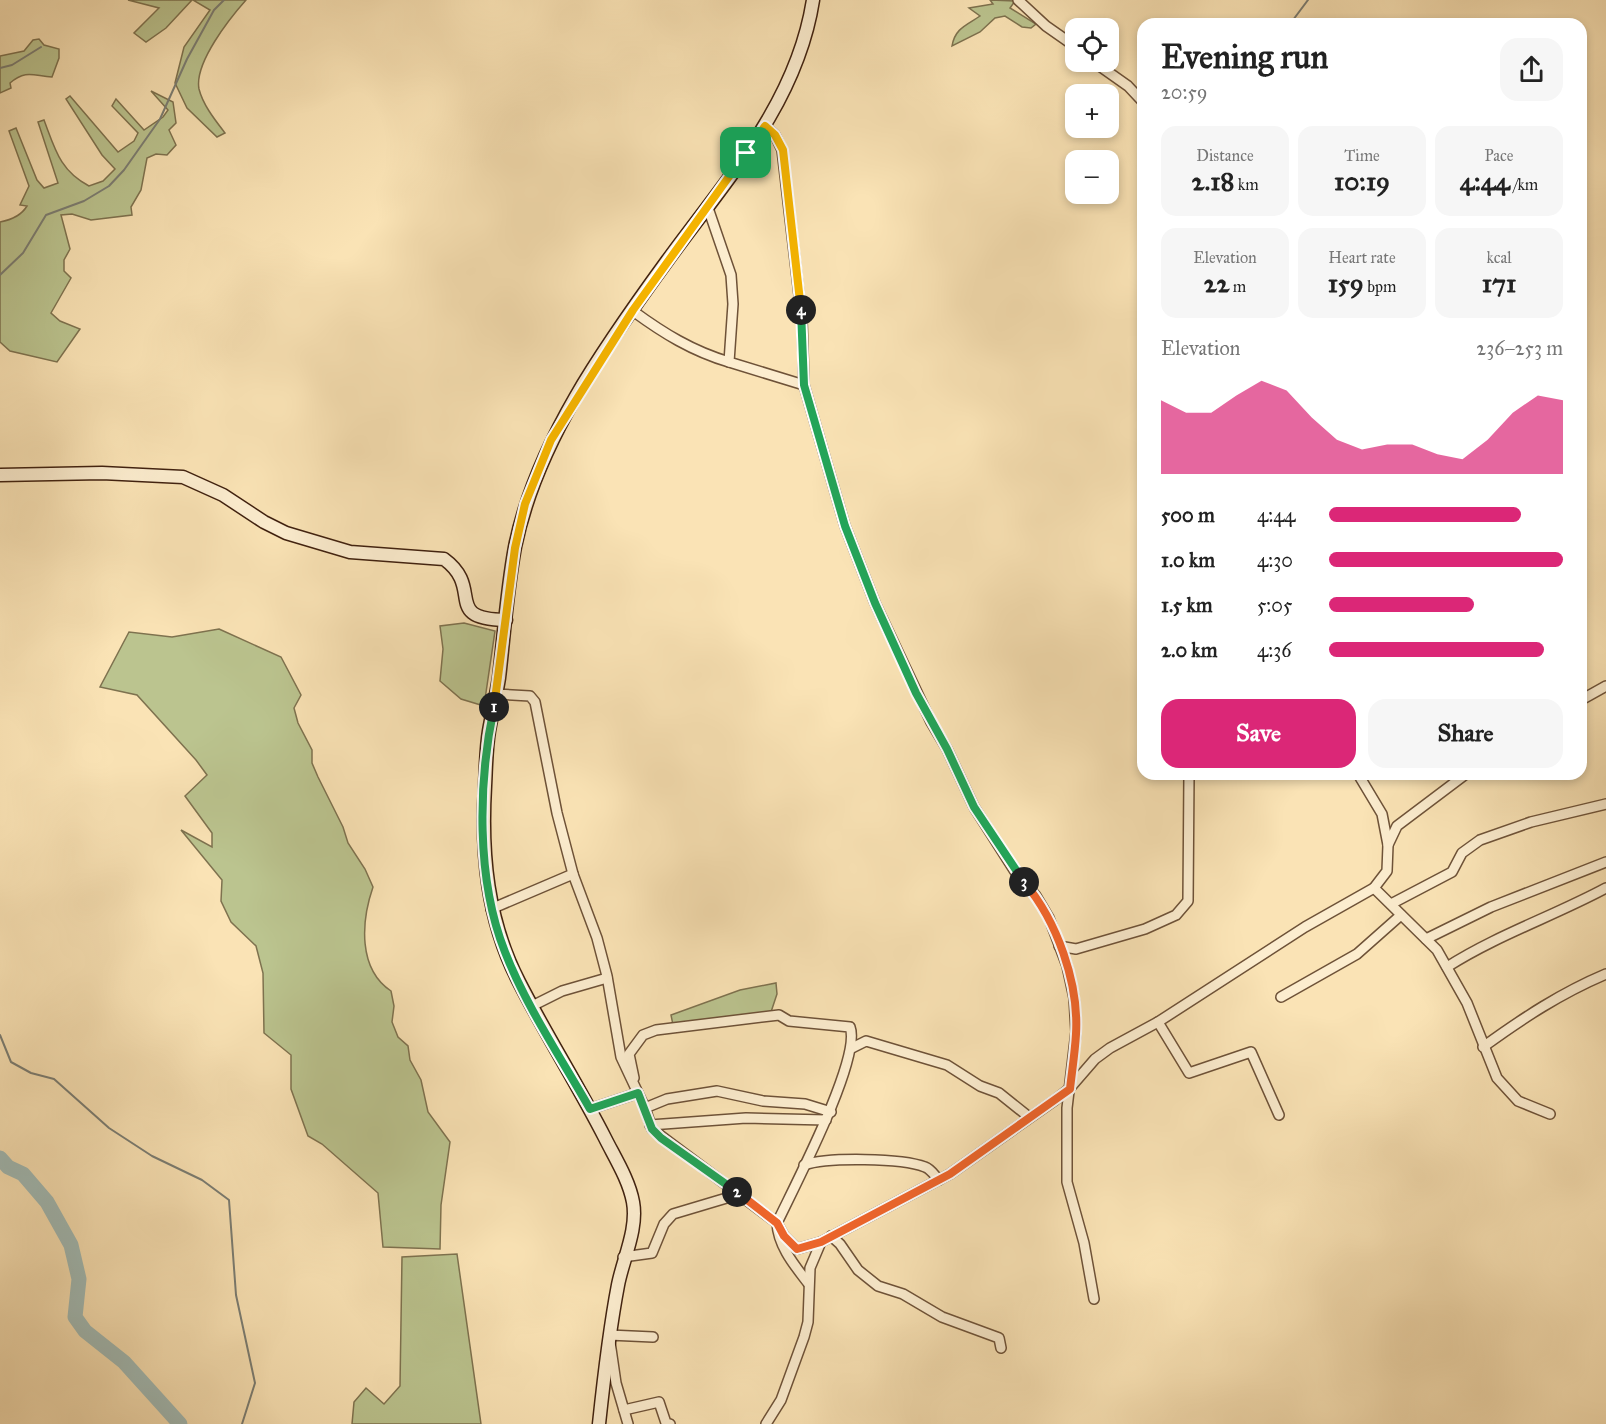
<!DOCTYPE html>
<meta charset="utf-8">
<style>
:root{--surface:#fff;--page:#f6f6f6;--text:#222;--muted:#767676;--accent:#db2777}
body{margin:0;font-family:"IM FELL Great Primer",serif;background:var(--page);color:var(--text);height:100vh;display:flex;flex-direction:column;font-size:22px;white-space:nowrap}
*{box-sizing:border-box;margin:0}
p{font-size:20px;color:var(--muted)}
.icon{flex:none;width:33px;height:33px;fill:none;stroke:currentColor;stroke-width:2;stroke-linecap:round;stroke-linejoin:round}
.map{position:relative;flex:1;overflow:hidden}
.drawer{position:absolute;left:1137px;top:18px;width:450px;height:762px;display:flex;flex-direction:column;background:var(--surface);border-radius:18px;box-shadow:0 3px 9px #0003}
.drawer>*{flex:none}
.tools{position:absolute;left:1065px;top:18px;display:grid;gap:12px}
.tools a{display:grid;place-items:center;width:54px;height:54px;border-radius:12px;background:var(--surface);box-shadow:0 3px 9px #0003;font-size:30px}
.pin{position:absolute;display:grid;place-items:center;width:51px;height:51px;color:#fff;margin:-26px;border-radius:12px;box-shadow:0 3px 9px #0006}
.km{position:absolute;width:30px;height:30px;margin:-15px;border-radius:50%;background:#222;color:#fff;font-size:16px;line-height:30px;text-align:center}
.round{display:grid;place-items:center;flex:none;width:63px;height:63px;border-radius:18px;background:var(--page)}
.overview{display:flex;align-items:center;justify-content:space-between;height:102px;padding:0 24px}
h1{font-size:33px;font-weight:700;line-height:45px}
.figures{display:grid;grid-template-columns:repeat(3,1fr);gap:9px;height:102px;padding:6px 24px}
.figures div{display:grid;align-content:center;border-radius:15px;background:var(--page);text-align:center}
.figures b{font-size:26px;font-weight:700}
.figures small{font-size:16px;font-weight:400}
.figures p{font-size:16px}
.chart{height:168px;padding:12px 24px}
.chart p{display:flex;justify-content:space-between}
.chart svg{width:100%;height:108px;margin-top:6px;fill:var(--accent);opacity:.7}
.action{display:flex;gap:12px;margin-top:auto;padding:12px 24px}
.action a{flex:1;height:69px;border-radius:18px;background:var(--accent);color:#fff;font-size:24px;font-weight:700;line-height:69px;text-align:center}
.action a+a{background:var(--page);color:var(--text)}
ul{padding:0 24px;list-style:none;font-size:20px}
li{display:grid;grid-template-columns:96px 72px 1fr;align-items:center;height:45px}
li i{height:15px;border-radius:8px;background:var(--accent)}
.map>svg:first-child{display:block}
.green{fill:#bbc48f;stroke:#7e724f;stroke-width:1.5}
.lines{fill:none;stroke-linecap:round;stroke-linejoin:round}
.stream{stroke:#7b7e74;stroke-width:2}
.river{stroke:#a2bcb7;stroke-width:15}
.street-casing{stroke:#6e5238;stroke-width:12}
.secondary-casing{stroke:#40210f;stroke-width:15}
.street{stroke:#fcedcf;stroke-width:9}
.secondary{stroke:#fcedcf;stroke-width:12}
.split-1-casing{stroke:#fff;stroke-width:12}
.split-2-casing{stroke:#fff;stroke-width:12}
.split-3-casing{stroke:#fff;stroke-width:12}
.split-4-casing{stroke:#fff;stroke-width:12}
.split-5-casing{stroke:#fff;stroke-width:12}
.split-1{stroke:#f5b400;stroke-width:8}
.split-2{stroke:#22a559;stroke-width:8}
.split-3{stroke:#f0652b;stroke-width:8}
.split-4{stroke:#22a559;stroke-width:8}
.split-5{stroke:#f5b400;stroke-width:8}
</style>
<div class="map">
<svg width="1606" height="1424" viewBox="0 0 1606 1424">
<rect width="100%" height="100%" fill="#fae3b5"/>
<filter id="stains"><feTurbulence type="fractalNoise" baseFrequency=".00333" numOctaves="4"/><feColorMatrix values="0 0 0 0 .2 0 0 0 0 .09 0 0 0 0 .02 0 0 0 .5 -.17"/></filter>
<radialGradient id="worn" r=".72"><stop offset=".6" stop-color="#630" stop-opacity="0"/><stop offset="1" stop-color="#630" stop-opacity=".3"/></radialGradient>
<g class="green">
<path d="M128,0H192L166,28L146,42L134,33L159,8Z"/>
<path d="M193,0H246C230,18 194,63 199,89C203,105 215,120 225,133L217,137L187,108L175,83L184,47L210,10Z"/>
<path d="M990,0L1015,1L1010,8L1036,24L1031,28L1022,27L1005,16L995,18L980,32L952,46C955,28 967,25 980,16L969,8L993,4Z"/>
<path d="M39,39L44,45L59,49V58L52,77C34,76 26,69 10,83L11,88L0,93V56L24,51L33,40Z"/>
<path d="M151,91L173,102L176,123L169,130L176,145L167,155L156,154L147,158L141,190L131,207L132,215L91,220L72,214L61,215L70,249L64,260V271L71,278L51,313L60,321L80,329L57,362L10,351L0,342V222C11,220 21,216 27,206L20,205L29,186L9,131L16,128L37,180L44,188L58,183L38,122L44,120C55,149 60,171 89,186L103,181L115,169L102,155L66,99L70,96L118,152L134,141L138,133L112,106L116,99L144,130L163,117L168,110Z"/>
<path d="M464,623L495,631L484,706L461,699L440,681L443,649L440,626Z"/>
<path d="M219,629L281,657L301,695L294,708L298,723L312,750V763L318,777L343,827L348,843L365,869L373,887C361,922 358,969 391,991L394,1006L392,1022L398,1037L408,1046L410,1060L421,1080L428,1112L450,1142L441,1205L440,1249L383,1247L378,1193L322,1144L308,1136L291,1089V1055L264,1033L263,973L256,946L231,922L221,901L222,880L181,830L212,847V833L185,796L207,775L196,760L137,695L100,687L129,632L172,637Z"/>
<path d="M776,983L777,994L771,1012L673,1025L671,1015L740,990Z"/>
<path d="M457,1254L481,1424H352L354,1402L366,1388L384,1404L400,1386L402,1257Z"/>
</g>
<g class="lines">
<g class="stream">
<path d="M1290,24L1308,0"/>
<path d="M0,68L12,65L41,47"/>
<path d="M0,275L23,253L46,215L84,201L109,186L124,170L160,119L187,59L214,10L224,0"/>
<path d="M0,1035L11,1062L31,1073L54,1079L109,1128L152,1156L202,1180L229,1200L236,1295L255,1383L242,1424"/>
</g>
<path class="river" d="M0,1158L8,1167L23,1174L47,1202L71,1245L79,1279L75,1317L85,1331L124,1362L180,1424"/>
<g class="street-casing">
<g id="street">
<path d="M1018,0L1046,26L1076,47"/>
<path d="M1094,62L1128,86L1143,102"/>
<path d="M765,126L775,135L782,150L802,320L804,385L845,526L875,603L931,722L947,749L974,807L1016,873L1036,896L1049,918L1067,966L1074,998L1076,1032L1067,1108V1182L1084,1243L1094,1299"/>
<path d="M708,208L731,275L733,304L729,362L804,385"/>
<path d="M633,311C663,333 692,351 729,362"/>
<path d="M496,694L530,696L535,702L557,813L573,874"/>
<path d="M1581,700L1606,686"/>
<path d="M1358,774L1382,814L1388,845"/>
<path d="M1374,888L1437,950L1467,1003L1497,1078L1518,1101L1550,1114"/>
<path d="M1391,904L1452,872L1462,853L1480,840L1531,822L1606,804"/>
<path d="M491,909L573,874L597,938L607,976L621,1057L645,1108L652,1129L777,1223C778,1246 795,1266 808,1283"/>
<path d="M1426,939L1491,907L1606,862"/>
<path d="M1059,946L1076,949L1145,929L1176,915L1188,901L1189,774"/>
<path d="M1447,967C1497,935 1554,916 1606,888"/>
<path d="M1281,997L1357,954L1401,915"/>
<path d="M532,1006L562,991L607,978"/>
<path d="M1158,1022L1189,1073L1251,1052L1279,1115"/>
<path d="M1483,1047C1523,1018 1561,993 1606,974"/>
<path d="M852,1048L866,1041L947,1065L980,1086L999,1093L1029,1117"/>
<path d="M634,1078L629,1054L643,1035L656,1030L779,1015L789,1021L850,1027C862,1058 793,1189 777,1223L784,1236L797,1249L821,1242"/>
<path d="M645,1108L667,1099L717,1091L763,1101L805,1104L831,1112"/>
<path d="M590,1109L638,1093"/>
<path d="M650,1125L746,1118L826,1120"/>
<path d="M804,1165C827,1157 902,1158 925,1167C931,1169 935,1176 939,1180"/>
<path d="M831,1236L840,1244L858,1270L878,1286L903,1294L942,1317L999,1338L1001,1348"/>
<path d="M623,1257L652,1253L664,1224L673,1214L740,1194"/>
<path d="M624,1410L659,1402L666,1423L670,1424"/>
<path d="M628,1424L616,1383L609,1335L653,1337"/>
<path d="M766,1424L781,1400L804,1337L808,1322L810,1268L821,1242L950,1174L1055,1100L1069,1089L1095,1059L1110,1048L1158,1022L1305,927L1374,888L1387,871L1388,845L1397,826L1466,774"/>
</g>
</g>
<g class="secondary-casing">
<g id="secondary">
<path d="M0,475L102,473L183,477L223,495L264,522L286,533L350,552L444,559C485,589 441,619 506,620"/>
<path d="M599,1424C604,1377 609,1332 618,1285C623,1259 638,1229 633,1202C629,1180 615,1158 605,1138C578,1085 546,1035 519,982C487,920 481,854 485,786C486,768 486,749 489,731C492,714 496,696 499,678C504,635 507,590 515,547C536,443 605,346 667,261C726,180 797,103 813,0"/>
</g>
</g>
<use href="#street" class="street"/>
<use href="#secondary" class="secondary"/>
</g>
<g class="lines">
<g class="split-1-casing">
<path id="split-1" d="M494,707L515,548L525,504L551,440L633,310L746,153"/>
</g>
<g class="split-2-casing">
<path id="split-2" d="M494,707C478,783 476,879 505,952C526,1006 561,1058 590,1109L638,1093L652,1129L661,1138L737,1192"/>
</g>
<g class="split-3-casing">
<path id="split-3" d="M737,1192L777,1223L784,1236L797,1249L821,1242L950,1174L1070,1089C1072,1071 1075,1052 1076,1034C1079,983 1057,921 1024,882"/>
</g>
<g class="split-4-casing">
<path id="split-4" d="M801,310L804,385L845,526L875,603L916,693L947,749L974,807L1024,882"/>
</g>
<g class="split-5-casing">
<path id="split-5" d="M746,153L765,126L775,135L783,150L801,310"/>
</g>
<use href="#split-1" class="split-1"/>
<use href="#split-2" class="split-2"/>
<use href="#split-3" class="split-3"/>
<use href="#split-4" class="split-4"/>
<use href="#split-5" class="split-5"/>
</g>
<rect width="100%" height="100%" filter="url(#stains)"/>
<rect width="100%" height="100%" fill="url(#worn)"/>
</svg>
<div class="tools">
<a><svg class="icon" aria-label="locate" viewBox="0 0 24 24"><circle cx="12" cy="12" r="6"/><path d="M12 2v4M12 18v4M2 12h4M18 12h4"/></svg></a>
<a>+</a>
<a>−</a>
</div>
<div class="pin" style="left:746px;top:153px;background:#1e9e55"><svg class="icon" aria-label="arrive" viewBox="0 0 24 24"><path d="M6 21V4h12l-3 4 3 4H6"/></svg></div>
<b class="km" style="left:494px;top:707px">1</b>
<b class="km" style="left:737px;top:1192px">2</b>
<b class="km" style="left:1024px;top:882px">3</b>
<b class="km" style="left:801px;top:310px">4</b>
<section class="drawer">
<div class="overview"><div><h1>Evening run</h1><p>20:59</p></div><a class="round"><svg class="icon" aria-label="share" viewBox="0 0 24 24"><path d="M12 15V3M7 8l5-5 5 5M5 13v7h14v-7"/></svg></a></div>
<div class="figures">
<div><p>Distance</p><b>2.18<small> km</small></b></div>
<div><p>Time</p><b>10:19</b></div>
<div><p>Pace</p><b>4:44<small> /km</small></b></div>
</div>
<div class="figures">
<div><p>Elevation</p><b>22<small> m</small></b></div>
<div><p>Heart rate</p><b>159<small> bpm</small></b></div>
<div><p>kcal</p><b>171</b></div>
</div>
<div class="chart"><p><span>Elevation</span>236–253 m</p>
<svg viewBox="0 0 160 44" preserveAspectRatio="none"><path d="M0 44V14L10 19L20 19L30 12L40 6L50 10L60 21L70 30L80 34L90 32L100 32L110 36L120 38L130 30L140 19L150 12L160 14V44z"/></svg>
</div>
<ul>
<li><b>500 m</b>4:44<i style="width:82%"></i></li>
<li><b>1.0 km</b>4:30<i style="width:100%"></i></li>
<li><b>1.5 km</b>5:05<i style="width:62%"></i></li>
<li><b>2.0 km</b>4:36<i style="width:92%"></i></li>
</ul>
<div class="action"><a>Save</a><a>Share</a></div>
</section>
</div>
